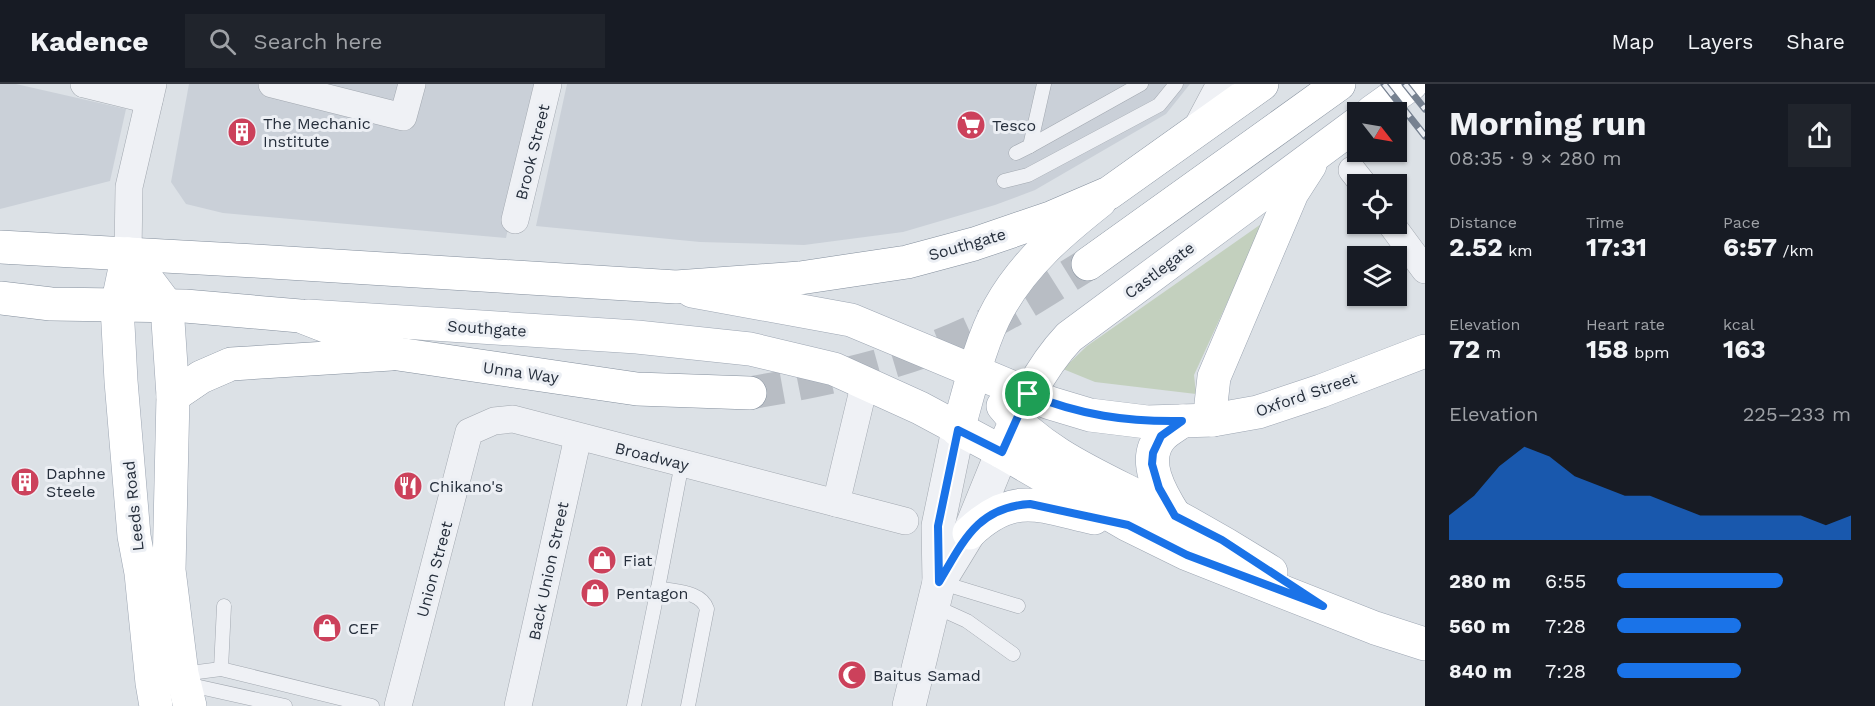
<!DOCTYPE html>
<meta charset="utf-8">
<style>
:root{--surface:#171b24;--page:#20242c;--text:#f1f3f6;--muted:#9ea1a6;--line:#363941;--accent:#1a73e8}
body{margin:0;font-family:"Work Sans",sans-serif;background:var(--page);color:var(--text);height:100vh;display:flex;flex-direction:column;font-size:22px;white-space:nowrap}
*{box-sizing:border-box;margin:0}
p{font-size:20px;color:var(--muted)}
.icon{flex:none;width:33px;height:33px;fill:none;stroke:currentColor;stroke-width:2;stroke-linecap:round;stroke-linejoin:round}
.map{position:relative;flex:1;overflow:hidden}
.sheet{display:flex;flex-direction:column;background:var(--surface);width:450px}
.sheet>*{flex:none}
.needle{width:39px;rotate:121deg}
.tools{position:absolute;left:1347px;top:18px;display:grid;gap:12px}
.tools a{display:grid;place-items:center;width:60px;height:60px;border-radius:0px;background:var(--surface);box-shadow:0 2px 4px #0004;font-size:30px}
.pin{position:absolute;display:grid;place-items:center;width:51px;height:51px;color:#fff;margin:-26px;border:3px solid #fff;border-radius:50%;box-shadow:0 2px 6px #0007}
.round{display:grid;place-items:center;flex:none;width:63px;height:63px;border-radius:0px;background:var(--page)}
.summary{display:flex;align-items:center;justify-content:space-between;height:102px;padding:0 24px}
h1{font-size:33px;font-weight:700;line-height:45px}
.metrics{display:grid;grid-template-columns:repeat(3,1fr);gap:9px;height:102px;padding:6px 24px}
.metrics div{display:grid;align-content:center}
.metrics b{font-size:26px;font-weight:700}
.metrics small{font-size:16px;font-weight:400}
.metrics p{font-size:16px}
.chart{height:168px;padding:12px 24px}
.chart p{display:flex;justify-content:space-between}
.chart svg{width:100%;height:108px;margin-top:6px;fill:var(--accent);opacity:.7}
ul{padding:0 24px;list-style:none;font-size:20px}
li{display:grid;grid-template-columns:96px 72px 1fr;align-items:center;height:45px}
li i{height:15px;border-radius:8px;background:var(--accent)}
header{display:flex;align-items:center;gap:36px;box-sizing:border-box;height:84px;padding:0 30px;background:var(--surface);border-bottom:2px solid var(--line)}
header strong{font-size:28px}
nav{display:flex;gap:33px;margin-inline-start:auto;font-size:21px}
.search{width:420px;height:54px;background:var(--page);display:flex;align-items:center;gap:15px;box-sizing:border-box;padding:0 21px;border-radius:0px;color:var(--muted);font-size:22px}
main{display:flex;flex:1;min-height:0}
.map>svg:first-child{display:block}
.built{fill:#cad0d8}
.green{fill:#c3d0be}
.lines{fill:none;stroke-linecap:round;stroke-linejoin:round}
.trunk-tunnel{stroke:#b8bdc4;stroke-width:33;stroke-dasharray:33 16;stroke-linecap:butt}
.service-casing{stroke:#a2a8b0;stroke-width:15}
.minor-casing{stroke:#a2a8b0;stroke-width:28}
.tertiary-casing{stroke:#a2a8b0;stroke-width:34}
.primary-casing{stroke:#9ca5b2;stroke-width:34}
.trunk-casing{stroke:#848f9d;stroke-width:34}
.service{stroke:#eff1f5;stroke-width:14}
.minor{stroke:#eff1f5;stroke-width:27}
.tertiary{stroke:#eff1f5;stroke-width:33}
.primary{stroke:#fff;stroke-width:33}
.trunk{stroke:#fff;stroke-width:33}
.rail-casing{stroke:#768190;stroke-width:7}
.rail{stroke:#eceff4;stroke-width:4.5;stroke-dasharray:14;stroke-linecap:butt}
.route-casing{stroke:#fff;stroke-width:12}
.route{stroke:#1a73e8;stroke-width:8}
.labels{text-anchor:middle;stroke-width:6;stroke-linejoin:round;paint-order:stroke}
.poi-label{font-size:16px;fill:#262f3c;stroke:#eceff4;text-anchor:start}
.street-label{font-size:16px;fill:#262f3c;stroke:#eceff4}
</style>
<header>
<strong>Kadence</strong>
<div class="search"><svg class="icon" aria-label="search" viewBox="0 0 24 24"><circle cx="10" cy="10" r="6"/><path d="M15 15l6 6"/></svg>Search here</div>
<nav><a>Map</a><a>Layers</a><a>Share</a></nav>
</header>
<main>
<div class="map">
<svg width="1425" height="622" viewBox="0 0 1425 622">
<rect width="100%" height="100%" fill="#dce1e6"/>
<g class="built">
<path d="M0,0H16L126,25L110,97L0,125Z"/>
<path d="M189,0H539L506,154L223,129L186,120L171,98Z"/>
<path d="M567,0H1190L1166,30L1035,106L995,121L903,148L804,161L700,158L536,142Z"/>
</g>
<path class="green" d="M1264,138L1194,291L1196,310L1095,298L1063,285L1087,262Z"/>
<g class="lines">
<path class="trunk-tunnel" d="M750,309C824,296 900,281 969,249C1011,230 1049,204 1088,180"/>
<g class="service-casing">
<g id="service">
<path d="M1030,62L1141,0"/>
<path d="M1016,69L1030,62L1044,0"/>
<path d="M1004,97L1028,91L1159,21L1176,0"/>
<path d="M939,498L1018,522"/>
<path d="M658,504L682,379"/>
<path d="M934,522L967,537L1013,570"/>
<path d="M221,585L224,522"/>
<path d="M182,590L221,585L372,622"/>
<path d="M186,600L285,622"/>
<path d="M634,622L658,504C675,508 701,507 707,525L688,622"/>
</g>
</g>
<g class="minor-casing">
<g id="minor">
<path d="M84,0L149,16"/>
<path d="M272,0L403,33L412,0"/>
<path d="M1195,47L1220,0"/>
<path d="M1352,86L1363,100"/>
<path d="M515,136L548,0"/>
<path d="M1391,140L1425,186"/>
<path d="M128,170L129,103L153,0"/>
<path d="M836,419L865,298"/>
<path d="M398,622L469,348L494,337L513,335L905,437"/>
<path d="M518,622L578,353"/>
</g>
</g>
<g class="tertiary-casing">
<g id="tertiary">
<path d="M939,498L938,442L958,346"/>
<path d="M909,622L939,498L969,449L1002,368"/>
</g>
</g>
<g class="primary-casing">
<g id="primary">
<path d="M1372,28L1411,0"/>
<path d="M128,170L167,222L173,312L169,486L182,590L190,622"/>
<path d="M128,170L117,222L121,297L134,452L141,489L152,599L156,622"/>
<path d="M692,207L851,236L1050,319L1090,331L1147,338L1213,336L1258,328L1321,307L1425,267"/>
<path d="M308,232L637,253L750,265L834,285L920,324L1002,368L1128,441L1187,470L1375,544L1425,560"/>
<path d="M1003,322C1039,367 1096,391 1147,417C1190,439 1230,462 1271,488"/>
<path d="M1213,336L1211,320L1214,293L1292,109L1310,81"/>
<path d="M958,346C969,308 980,258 999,224C1024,179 1061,148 1100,117"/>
<path d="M1002,368C1020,327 1038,286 1069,253L1358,39"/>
<path d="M1175,432C1161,410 1140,375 1162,352C1168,346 1176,342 1182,337"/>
<path d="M969,449C1014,406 1041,422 1094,434"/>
</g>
</g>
<g class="trunk-casing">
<g id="trunk">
<path d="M0,163L255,177L676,203L800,194L907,178L974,160L1053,133L1109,109L1262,0"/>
<path d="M1088,180L1339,0"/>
<path d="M0,214L51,220L185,222L300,232L398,270L637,305L750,309"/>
<path d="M173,312L201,293L231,280L391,270"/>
</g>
</g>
<use href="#service" class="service"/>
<use href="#minor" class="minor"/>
<use href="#tertiary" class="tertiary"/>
<use href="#primary" class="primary"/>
<use href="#trunk" class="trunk"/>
<g class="rail-casing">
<g id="rail">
<path d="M1384,0L1425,52"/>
<path d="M1405,0L1425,25"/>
</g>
</g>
<use href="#rail" class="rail"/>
</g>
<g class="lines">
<g class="route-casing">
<path id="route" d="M1028,310C1080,331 1126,338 1182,337L1161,352L1153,369L1152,380L1159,404L1175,432L1222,456L1323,522L1187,471L1128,441L1030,420C977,423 963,458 939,498L938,442L958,346L1002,368Z"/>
</g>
<use href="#route" class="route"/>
</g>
<defs>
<g id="supermarket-disc" transform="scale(1.5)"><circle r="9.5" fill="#cc415b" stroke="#eceff4"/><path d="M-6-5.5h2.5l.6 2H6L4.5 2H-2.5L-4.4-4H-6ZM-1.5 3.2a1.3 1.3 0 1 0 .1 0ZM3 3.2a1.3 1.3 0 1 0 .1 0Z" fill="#fff"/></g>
<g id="building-disc" transform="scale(1.5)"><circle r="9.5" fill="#cc415b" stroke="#eceff4"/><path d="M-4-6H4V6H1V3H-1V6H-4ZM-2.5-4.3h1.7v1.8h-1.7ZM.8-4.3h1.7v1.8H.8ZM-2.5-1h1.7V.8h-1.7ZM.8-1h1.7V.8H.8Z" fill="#fff"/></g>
<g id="restaurant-disc" transform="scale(1.5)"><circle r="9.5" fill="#cc415b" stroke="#eceff4"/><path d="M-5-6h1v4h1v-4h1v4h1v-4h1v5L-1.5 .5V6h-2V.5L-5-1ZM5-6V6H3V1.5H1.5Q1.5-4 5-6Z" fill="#fff"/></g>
<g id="shop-disc" transform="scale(1.5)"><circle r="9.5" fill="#cc415b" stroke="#eceff4"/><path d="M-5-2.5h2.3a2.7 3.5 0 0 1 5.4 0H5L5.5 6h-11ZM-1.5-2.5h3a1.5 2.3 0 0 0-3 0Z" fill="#fff"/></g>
<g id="mosque-disc" transform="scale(1.5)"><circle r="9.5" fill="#cc415b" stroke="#eceff4"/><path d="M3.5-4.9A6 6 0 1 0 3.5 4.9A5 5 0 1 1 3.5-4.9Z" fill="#fff"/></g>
</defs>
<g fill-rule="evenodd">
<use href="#supermarket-disc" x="971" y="41"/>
<use href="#building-disc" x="242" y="48"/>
<use href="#building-disc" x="25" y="398"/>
<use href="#restaurant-disc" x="408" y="402"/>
<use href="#shop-disc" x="602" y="476"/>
<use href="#shop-disc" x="595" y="509"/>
<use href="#shop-disc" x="327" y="544"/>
<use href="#mosque-disc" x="852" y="591"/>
</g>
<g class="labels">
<g class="poi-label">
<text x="263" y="45">The Mechanic<tspan x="263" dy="18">Institute</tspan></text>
<text x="992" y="47">Tesco</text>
<text x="46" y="395">Daphne<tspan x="46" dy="18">Steele</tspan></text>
<text x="429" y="408">Chikano's</text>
<text x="623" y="482">Fiat</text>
<text x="616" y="515">Pentagon</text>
<text x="348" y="550">CEF</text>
<text x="873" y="597">Baitus Samad</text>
</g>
<g class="street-label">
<text transform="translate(532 68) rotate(-76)" y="6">Brook Street</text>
<text transform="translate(967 160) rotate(-16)" y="6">Southgate</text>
<text transform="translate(1159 186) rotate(-37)" y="6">Castlegate</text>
<text transform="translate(487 244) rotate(4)" y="6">Southgate</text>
<text transform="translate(521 288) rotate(8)" y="6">Unna Way</text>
<text transform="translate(1306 310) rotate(-19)" y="6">Oxford Street</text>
<text transform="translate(652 372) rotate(14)" y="6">Broadway</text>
<text transform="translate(133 422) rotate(-96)" y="6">Leeds Road</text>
<text transform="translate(434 485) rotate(-75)" y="6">Union Street</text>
<text transform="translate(548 487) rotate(-78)" y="6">Back Union Street</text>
</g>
</g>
</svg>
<div class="tools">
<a><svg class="needle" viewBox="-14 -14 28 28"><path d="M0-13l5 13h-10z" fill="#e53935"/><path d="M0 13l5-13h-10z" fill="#9ea1a6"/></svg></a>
<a><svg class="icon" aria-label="locate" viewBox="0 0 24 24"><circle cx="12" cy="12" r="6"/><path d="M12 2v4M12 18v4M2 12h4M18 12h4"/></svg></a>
<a><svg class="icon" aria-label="layers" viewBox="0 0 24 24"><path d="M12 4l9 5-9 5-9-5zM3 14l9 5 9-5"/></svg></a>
</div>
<div class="pin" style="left:1028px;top:310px;background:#1e9e55"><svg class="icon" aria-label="arrive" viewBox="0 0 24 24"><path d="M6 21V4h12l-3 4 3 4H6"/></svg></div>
</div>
<section class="sheet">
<div class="summary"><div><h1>Morning run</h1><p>08:35 · 9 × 280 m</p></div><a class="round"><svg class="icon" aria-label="share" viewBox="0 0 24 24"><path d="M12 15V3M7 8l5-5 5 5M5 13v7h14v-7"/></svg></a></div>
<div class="metrics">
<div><p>Distance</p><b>2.52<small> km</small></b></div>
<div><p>Time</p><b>17:31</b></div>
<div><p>Pace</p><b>6:57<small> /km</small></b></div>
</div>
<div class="metrics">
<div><p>Elevation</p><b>72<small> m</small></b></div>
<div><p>Heart rate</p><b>158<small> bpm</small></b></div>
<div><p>kcal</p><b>163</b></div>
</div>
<div class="chart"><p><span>Elevation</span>225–233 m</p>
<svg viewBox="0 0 160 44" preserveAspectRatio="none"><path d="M0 44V34L10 26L20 14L30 6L40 10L50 18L60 22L70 26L80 26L90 30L100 34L110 34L120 34L130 34L140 34L150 38L160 34V44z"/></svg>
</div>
<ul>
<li><b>280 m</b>6:55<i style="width:71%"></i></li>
<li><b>560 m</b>7:28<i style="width:53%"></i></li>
<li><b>840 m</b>7:28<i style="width:53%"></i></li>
</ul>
</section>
</main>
